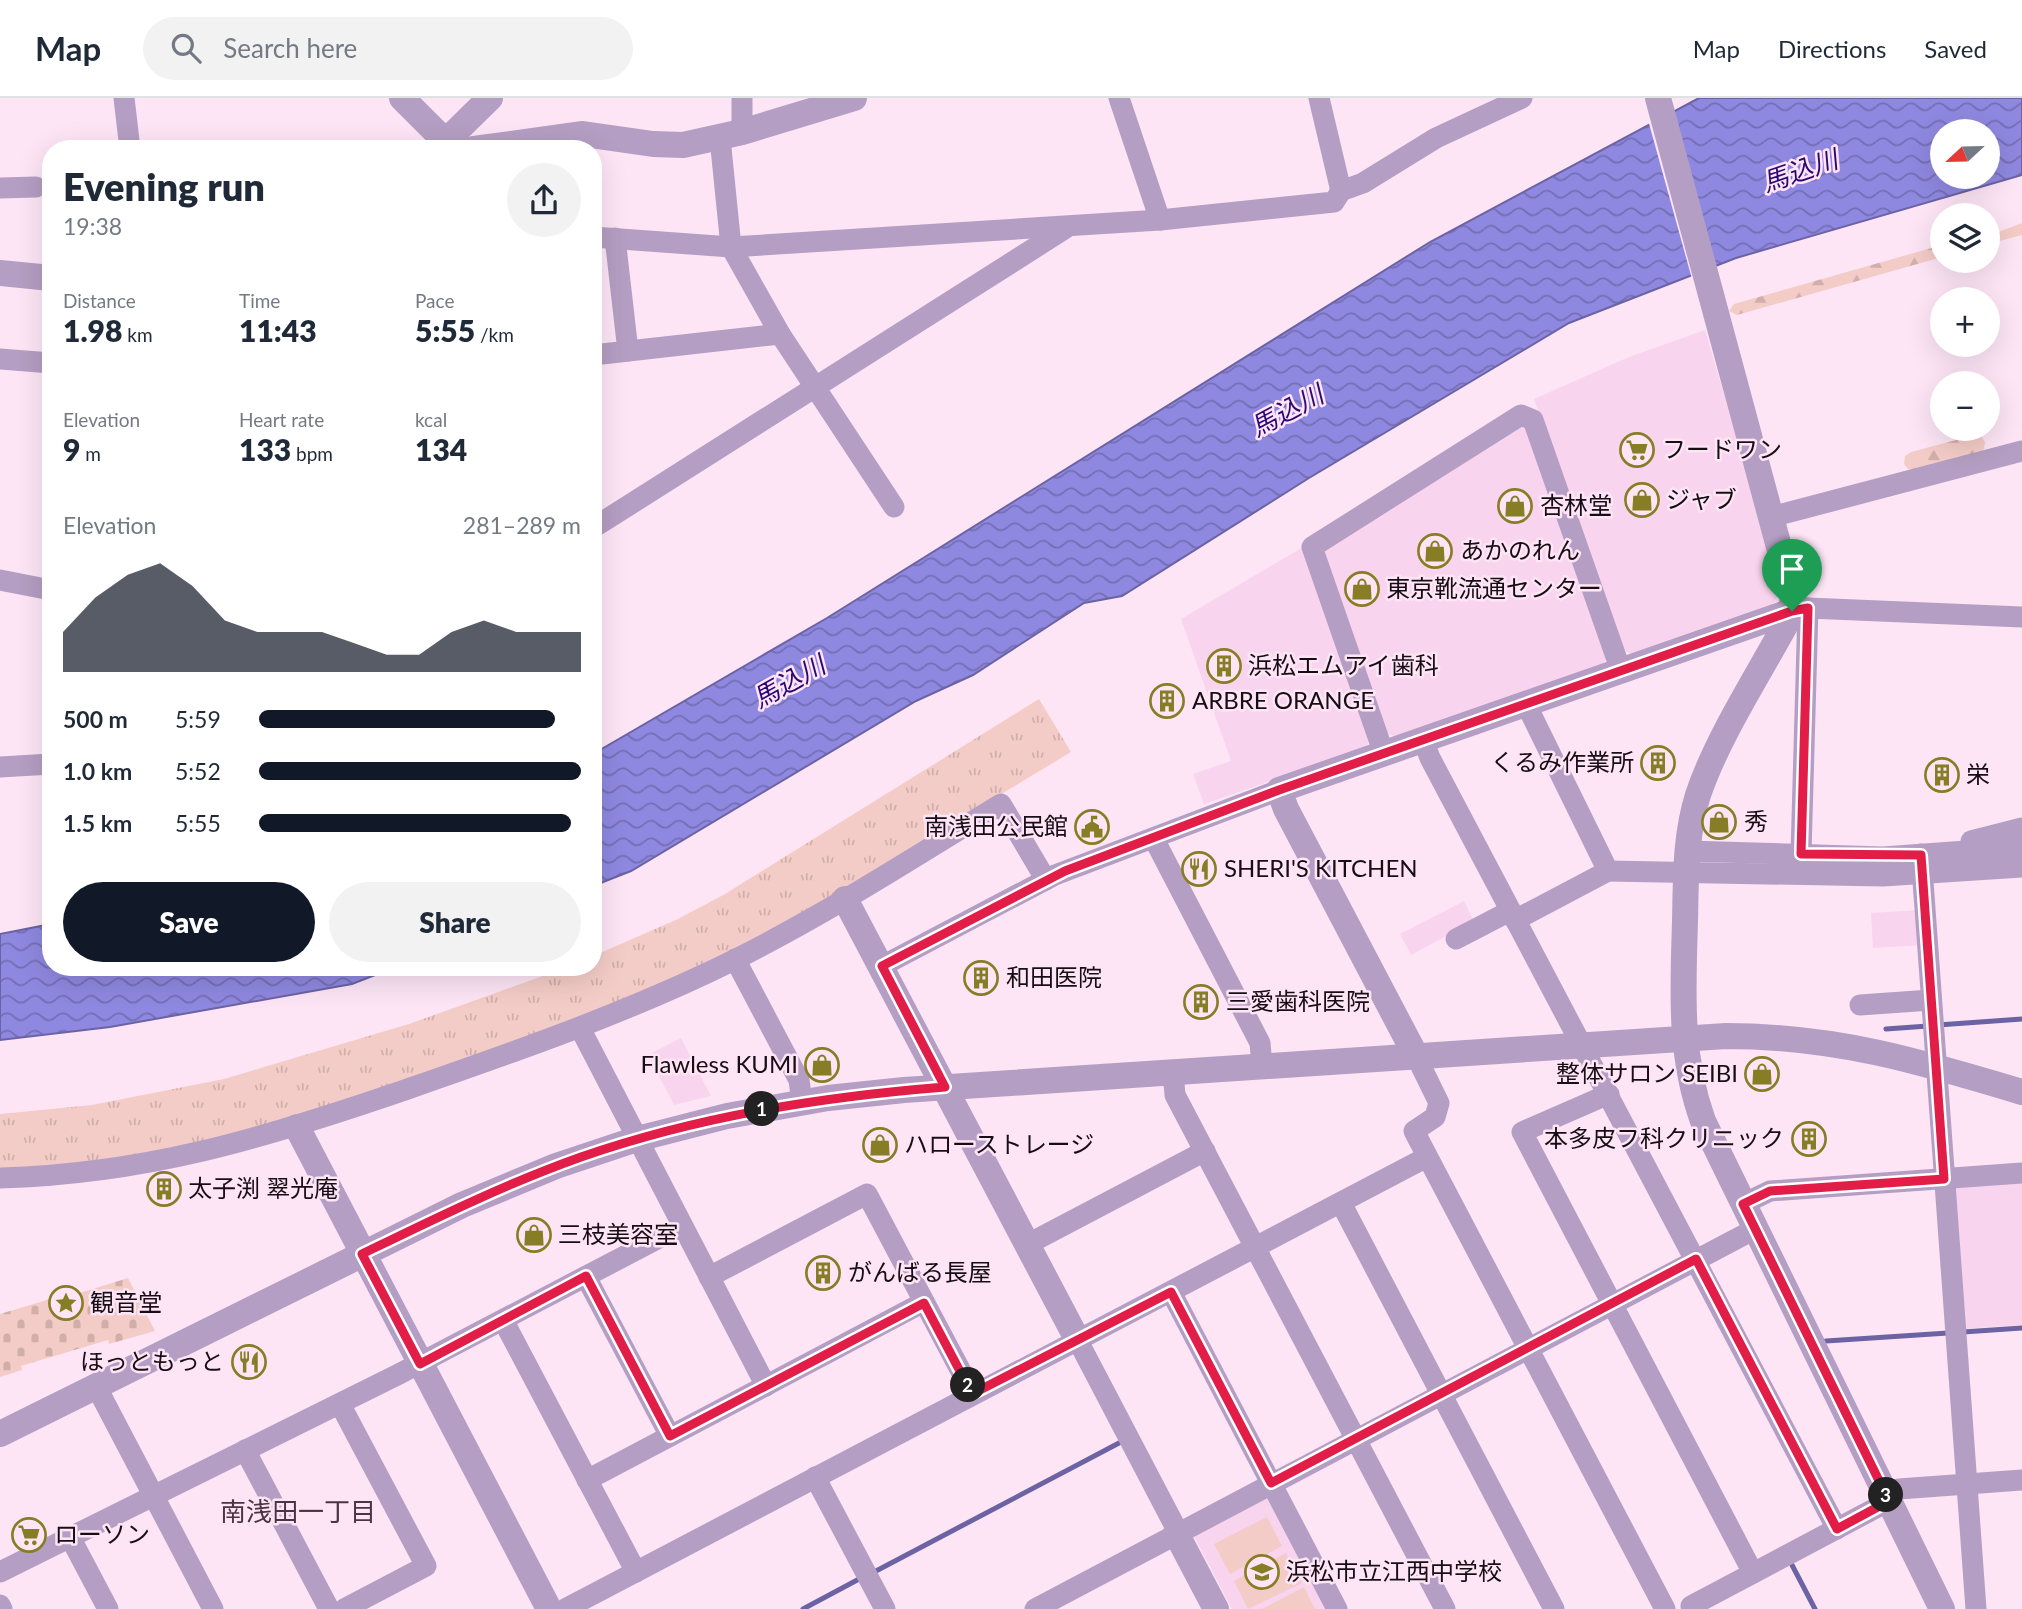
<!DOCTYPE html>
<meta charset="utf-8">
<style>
:root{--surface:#fff;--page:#f2f2f3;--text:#1f2937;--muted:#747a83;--line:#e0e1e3;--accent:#111827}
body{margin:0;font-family:Lato,"Noto Sans JP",sans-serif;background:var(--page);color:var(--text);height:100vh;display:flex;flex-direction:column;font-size:26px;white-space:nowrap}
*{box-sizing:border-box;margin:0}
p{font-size:23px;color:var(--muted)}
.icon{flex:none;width:38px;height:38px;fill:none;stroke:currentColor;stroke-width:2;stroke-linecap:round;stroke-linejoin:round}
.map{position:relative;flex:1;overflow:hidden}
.side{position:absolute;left:42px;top:42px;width:560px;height:836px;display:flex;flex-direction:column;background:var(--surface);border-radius:28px;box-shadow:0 7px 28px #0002}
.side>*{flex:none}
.needle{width:46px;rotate:248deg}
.tools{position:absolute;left:1930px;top:21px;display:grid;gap:14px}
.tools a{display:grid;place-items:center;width:70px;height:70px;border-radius:50%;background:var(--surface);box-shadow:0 7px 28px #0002;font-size:35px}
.pin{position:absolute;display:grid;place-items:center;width:60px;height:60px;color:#fff;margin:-72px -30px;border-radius:50% 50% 50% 0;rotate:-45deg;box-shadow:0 0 7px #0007}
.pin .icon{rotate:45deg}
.km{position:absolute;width:35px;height:35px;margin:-18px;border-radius:50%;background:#222;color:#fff;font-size:19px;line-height:35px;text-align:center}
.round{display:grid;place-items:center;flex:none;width:74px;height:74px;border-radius:37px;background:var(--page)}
.summary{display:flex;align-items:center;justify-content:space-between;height:119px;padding:0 21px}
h1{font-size:38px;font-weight:800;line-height:52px}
.figures{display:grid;grid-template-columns:repeat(3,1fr);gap:10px;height:119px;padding:7px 21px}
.figures div{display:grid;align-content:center}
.figures b{font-size:30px;font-weight:800}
.figures small{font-size:19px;font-weight:400}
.figures p{font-size:19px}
.chart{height:196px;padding:14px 21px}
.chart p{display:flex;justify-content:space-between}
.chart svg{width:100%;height:126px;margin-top:7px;fill:var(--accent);opacity:.7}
.primary-button{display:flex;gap:14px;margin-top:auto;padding:14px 21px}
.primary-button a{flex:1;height:80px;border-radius:42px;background:var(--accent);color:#fff;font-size:28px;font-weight:800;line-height:80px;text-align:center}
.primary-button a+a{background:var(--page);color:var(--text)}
ul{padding:0 21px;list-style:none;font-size:23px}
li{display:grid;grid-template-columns:112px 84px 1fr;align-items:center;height:52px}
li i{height:18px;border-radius:9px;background:var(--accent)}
header{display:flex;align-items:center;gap:42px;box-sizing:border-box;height:98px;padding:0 35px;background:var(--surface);border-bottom:2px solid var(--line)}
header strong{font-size:33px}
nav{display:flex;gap:38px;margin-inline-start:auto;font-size:24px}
.search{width:490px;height:63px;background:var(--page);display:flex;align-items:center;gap:18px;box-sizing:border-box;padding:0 24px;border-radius:38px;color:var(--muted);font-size:26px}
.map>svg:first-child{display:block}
.built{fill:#f9d4ee}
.forest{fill:url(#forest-firs)}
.cemetery{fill:url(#cemetery-stones)}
.park{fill:url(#park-tufts)}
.garden{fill:#f4ccc7}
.water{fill:url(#water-waves);stroke:#6b63a3;stroke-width:2;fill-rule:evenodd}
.pier{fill:#fde5f6}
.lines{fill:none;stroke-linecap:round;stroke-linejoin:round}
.stream{stroke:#6b63a3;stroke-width:5}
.minor{stroke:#b49ec3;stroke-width:21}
.tertiary{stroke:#b49ec3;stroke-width:26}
.route-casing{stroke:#fff;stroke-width:14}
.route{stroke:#e11d48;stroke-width:9}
.labels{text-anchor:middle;stroke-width:5;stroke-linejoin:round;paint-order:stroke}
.poi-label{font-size:24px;fill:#170d15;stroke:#fde5f6;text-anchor:start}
.water-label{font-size:26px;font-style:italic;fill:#2b0873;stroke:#fde5f6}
.neighbourhood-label{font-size:26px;fill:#4b3445;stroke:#fde5f6}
</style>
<header>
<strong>Map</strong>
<div class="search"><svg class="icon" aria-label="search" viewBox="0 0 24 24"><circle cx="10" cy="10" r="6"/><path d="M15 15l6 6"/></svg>Search here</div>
<nav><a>Map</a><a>Directions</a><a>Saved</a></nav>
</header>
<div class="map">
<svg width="2022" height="1511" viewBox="0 0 2022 1511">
<defs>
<pattern id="forest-firs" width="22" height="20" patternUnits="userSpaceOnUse" patternTransform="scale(1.75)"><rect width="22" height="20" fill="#f4ccc7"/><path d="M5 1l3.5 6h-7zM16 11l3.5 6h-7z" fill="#d0aeaa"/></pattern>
<pattern id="cemetery-stones" width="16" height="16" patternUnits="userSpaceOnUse" patternTransform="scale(1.75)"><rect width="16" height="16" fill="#f4ccc7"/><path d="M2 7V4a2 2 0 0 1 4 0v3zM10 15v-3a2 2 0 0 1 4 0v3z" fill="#d0aeaa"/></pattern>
<pattern id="park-tufts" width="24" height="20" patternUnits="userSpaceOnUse" patternTransform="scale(1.75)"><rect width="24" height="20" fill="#f4ccc7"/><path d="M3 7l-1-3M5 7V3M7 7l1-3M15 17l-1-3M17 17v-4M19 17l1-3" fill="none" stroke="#d0aeaa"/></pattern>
<pattern id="water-waves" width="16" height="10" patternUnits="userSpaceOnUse" patternTransform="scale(1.75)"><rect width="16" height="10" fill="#8f88e0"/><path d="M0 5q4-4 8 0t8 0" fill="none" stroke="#746eb4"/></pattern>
</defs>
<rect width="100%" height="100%" fill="#fde5f6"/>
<g class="built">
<path d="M1705,232L1781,490L1773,507L1632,556L1622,552L1534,301L1629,259Z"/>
<path d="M1519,328L1528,331L1607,557L1603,567L1395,639L1385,634L1323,457L1326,450Z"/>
<path d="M1303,449L1370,640L1366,650L1204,706L1193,676L1231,663L1181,521Z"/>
<path d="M1464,803L1474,823L1411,857L1400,836Z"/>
<path d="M1921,812L1923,847L1873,850L1871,815Z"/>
<path d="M681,940L711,998L674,1007L648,957Z"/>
<path d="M2022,1083V1227L1961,1231L1954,1088Z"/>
<path d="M1266,1398L1330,1511H1232L1193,1436Z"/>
</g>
<g class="forest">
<path d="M2022,125V137L1988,146V138Z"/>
<path d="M1942,147V159L1737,217L1729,213L1734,206Z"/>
<path d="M1975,337L1981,338L1985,344L1984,351L1979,355L1915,372L1908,371L1904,366L1905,358L1911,354Z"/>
</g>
<path class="cemetery" d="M128,1180L155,1233L109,1246L108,1242L21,1268L22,1272L0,1279V1216L57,1199L63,1217L75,1213L70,1198Z"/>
<path class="park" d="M1039,601L1071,654L791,823L610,910L277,1027L149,1058L0,1072V1016L92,1007L224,981L409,926L565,870H593V858L678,821L725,796Z"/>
<g class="garden">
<path d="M1267,1419L1282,1448L1230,1476L1214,1446Z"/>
<path d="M1286,1455L1302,1485L1248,1511L1234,1483Z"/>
<path d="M1304,1489L1315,1511H1262Z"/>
</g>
<g class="water">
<path d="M1699,0H2022V77L1736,160L1569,225L1309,380L1122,498L1084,505L973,577L916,603L631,773L593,788V656L827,520L1430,144ZM1942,33H1988V79H1942Z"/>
<path d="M51,826V870H393L352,886L110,929L0,942V836Z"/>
</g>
<path class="pier" d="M1652,20L1697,179L1692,181L1648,22Z"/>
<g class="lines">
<g class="stream">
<path d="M1938,927L2022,921"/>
<path d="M1886,931L1928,928"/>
<path d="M1963,1234L2022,1230"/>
<path d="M1826,1243L1948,1235"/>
<path d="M1792,1467L1815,1511"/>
<path d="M876,1473L1119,1345"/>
<path d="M803,1511L861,1480"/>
</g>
<g class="minor">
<path d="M124,0L130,51"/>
<path d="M742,0V34"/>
<path d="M1119,0L1160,122"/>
<path d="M1319,0L1341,93"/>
<path d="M720,40L731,149L780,236L894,409"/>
<path d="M0,90L36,89"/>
<path d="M593,139L731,149L1160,122L1334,104L1341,93L1363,85L1436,40L1522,0"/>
<path d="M615,140L628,253"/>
<path d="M593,257L780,236"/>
<path d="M0,261L51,265"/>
<path d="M1771,419L2022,353"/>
<path d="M593,430L1066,130"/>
<path d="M0,482L51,492"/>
<path d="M1794,512L1808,510L2022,519"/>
<path d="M1423,642L1430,660L1837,1431"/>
<path d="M1384,656L1312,449L1521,317L1533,322L1621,573"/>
<path d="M0,669L51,666"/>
<path d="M1154,741L1260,945L1262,968"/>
<path d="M1971,743L2022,730"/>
<path d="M1687,753L1883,759L2022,749"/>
<path d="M1801,756L1808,510"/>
<path d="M1921,756L1976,1511"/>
<path d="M1608,773L1883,778L2022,769"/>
<path d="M1515,822L1608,773L1526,606"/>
<path d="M1456,841L1510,813"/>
<path d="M735,861L799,982L802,1004"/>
<path d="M882,868L1055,777L1279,692"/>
<path d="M1860,907L1931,902"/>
<path d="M580,930L766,1288"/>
<path d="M1416,958L1439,1005L1435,1019L1414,1033L1665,1511"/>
<path d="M1173,974L1175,997L1445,1511"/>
<path d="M1609,996L1522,1034L1753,1475"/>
<path d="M0,1080C144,1076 261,1041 396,995C511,955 625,916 734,862C826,816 913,760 1001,706L1046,782"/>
<path d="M1341,1105L1554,1511"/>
<path d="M1743,1106L1770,1093L2022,1075"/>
<path d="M1028,1146L1205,1053"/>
<path d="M586,1179L670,1338"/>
<path d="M709,1179L867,1096L973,1296"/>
<path d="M1171,1194L1337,1511"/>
<path d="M503,1222L636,1474"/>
<path d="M1077,1241L1178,1434"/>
<path d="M96,1288L213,1511"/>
<path d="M340,1306L426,1468L344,1511"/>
<path d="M245,1352L329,1511"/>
<path d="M815,1379L885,1511"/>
<path d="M587,1382L924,1204"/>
<path d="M1886,1397L1899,1391L2022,1382"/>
<path d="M70,1439L108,1511"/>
<path d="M0,1474L399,1276L682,1128"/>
<path d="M0,1507L2,1511"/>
<path d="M565,1511L1427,1059"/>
<path d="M1035,1511L1755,1131"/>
<path d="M1692,1511L1691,1508L1889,1403"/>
</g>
<g class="tertiary">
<path d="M402,0L445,43L459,51"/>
<path d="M1658,0L1793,501L1788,522C1759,576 1717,640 1698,697C1685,738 1686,781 1685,823C1683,893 1679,957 1703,1023L1942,1511"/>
<path d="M438,51L490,0"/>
<path d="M474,51L583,36L653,46L683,47L742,34L854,0"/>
<path d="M0,175L51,180"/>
<path d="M845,801L1077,1241"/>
<path d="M1416,958L1286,711L1279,692L1792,513"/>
<path d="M297,1029L549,1511"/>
<path d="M0,1336L462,1107L556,1068L637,1041L727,1018L828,1000L904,992L1726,938C1835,938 1919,963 2022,994"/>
<path d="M1176,1435L1216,1511"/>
</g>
</g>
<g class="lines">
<g class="route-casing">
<path id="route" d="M1808,510L1801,756L1921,757L1944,1081L1770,1093L1743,1106L1889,1403L1837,1431L1696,1161L1271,1385L1171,1194L972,1296L924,1205L670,1338L586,1178L420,1266L362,1156C434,1121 505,1086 581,1059C699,1018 821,999 945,989L882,868L1065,773L1279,692L1792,513Z"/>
</g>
<use href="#route" class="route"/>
</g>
<defs>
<g id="supermarket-ring" transform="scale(1.75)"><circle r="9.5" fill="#fde5f6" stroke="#867d24" stroke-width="1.5"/><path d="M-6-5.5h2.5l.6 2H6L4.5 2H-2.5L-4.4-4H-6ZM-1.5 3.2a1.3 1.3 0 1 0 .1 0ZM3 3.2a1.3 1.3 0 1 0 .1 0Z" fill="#867d24"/></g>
<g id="shop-ring" transform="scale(1.75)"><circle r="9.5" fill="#fde5f6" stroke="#867d24" stroke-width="1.5"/><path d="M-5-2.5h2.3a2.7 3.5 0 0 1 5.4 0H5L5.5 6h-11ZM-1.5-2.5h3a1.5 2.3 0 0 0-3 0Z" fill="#867d24"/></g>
<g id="building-ring" transform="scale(1.75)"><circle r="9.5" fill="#fde5f6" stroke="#867d24" stroke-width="1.5"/><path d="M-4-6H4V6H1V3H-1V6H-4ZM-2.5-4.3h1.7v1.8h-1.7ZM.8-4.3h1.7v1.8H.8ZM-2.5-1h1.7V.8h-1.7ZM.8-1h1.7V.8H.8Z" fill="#867d24"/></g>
<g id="civic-ring" transform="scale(1.75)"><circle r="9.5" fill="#fde5f6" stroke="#867d24" stroke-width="1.5"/><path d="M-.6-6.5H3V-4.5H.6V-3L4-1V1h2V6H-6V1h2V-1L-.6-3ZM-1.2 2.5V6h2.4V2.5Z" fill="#867d24"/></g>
<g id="restaurant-ring" transform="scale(1.75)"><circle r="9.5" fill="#fde5f6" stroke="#867d24" stroke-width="1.5"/><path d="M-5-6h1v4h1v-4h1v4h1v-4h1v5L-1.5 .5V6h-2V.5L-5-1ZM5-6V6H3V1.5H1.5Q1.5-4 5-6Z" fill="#867d24"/></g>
<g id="sight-ring" transform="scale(1.75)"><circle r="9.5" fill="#fde5f6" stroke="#867d24" stroke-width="1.5"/><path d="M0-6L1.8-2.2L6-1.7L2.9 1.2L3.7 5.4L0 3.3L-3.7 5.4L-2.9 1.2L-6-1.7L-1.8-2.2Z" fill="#867d24"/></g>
<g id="school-ring" transform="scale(1.75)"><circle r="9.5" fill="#fde5f6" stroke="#867d24" stroke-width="1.5"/><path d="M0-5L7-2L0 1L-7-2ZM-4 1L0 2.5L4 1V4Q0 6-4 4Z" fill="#867d24"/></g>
</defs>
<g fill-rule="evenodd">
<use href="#supermarket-ring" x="1637" y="352"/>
<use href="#shop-ring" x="1642" y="402"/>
<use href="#shop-ring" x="1515" y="408"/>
<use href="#shop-ring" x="1435" y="453"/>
<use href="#shop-ring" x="1362" y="491"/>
<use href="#building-ring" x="1224" y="568"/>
<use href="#building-ring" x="1167" y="603"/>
<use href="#building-ring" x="1658" y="665"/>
<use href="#building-ring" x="1942" y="677"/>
<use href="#shop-ring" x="1719" y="724"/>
<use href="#civic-ring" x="1092" y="729"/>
<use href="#restaurant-ring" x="1199" y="771"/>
<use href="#building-ring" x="981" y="880"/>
<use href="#building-ring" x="1201" y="904"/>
<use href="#shop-ring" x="822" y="967"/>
<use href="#shop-ring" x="1762" y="976"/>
<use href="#building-ring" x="1809" y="1041"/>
<use href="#shop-ring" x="880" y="1047"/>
<use href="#building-ring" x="164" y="1091"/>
<use href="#shop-ring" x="534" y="1137"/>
<use href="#building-ring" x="823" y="1175"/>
<use href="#sight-ring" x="66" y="1205"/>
<use href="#restaurant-ring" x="249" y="1264"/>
<use href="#supermarket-ring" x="29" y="1437"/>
<use href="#school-ring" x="1262" y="1474"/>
</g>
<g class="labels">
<g class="poi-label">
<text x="1662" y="360">フードワン</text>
<text x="1666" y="410">ジャブ</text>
<text x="1540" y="416">杏林堂</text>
<text x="1460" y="461">あかのれん</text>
<text x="1386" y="499">東京靴流通センター</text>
<text x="1248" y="576">浜松エムアイ歯科</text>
<text x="1192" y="611">ARBRE ORANGE</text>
<text x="1634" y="673" text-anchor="end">くるみ作業所</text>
<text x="1966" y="685">栄</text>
<text x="1744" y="732">秀</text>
<text x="1068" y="737" text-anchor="end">南浅田公民館</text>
<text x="1224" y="779">SHERI'S KITCHEN</text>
<text x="1006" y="888">和田医院</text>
<text x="1226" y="912">三愛歯科医院</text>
<text x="798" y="975" text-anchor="end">Flawless KUMI</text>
<text x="1738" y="984" text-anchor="end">整体サロン SEIBI</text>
<text x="1784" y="1049" text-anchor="end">本多皮フ科クリニック</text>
<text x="904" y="1055">ハローストレージ</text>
<text x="188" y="1099">太子渕 翠光庵</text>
<text x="558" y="1145">三枝美容室</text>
<text x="848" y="1183">がんばる長屋</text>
<text x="90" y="1213">観音堂</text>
<text x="224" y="1272" text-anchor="end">ほっともっと</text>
<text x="54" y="1445">ローソン</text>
<text x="1286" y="1482">浜松市立江西中学校</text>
</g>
<g class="water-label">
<text transform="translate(1800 73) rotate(-19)" y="9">馬込川</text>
<text transform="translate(1287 313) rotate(-28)" y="9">馬込川</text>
<text transform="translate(789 584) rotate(-29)" y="9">馬込川</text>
</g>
<g class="neighbourhood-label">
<text x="298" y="1423">南浅田一丁目</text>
</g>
</g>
</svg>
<div class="tools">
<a><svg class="needle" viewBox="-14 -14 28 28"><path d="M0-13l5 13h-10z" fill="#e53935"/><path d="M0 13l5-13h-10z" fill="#747a83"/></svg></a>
<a><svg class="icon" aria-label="layers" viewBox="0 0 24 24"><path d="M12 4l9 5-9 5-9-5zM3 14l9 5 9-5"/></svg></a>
<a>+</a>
<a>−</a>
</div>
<div class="pin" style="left:1792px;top:513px;background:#1e9e55"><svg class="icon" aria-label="arrive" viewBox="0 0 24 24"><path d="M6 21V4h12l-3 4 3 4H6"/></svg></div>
<b class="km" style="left:762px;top:1011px">1</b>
<b class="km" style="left:968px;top:1287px">2</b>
<b class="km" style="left:1886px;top:1397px">3</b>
<section class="side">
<div class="summary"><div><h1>Evening run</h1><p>19:38</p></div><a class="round"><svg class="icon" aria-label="share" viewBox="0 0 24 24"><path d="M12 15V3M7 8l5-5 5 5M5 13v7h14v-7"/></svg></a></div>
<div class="figures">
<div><p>Distance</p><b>1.98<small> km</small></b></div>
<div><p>Time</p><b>11:43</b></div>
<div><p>Pace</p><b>5:55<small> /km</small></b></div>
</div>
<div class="figures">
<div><p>Elevation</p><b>9<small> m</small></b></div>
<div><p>Heart rate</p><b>133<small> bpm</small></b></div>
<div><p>kcal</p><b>134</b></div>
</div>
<div class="chart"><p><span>Elevation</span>281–289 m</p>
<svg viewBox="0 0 160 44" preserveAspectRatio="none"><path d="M0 44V30L10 18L20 10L30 6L40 14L50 26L60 30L70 30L80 30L90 34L100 38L110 38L120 30L130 26L140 30L150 30L160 30V44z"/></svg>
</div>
<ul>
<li><b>500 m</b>5:59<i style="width:92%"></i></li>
<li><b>1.0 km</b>5:52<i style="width:100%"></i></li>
<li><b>1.5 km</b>5:55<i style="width:97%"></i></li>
</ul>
<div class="primary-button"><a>Save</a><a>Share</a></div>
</section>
</div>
